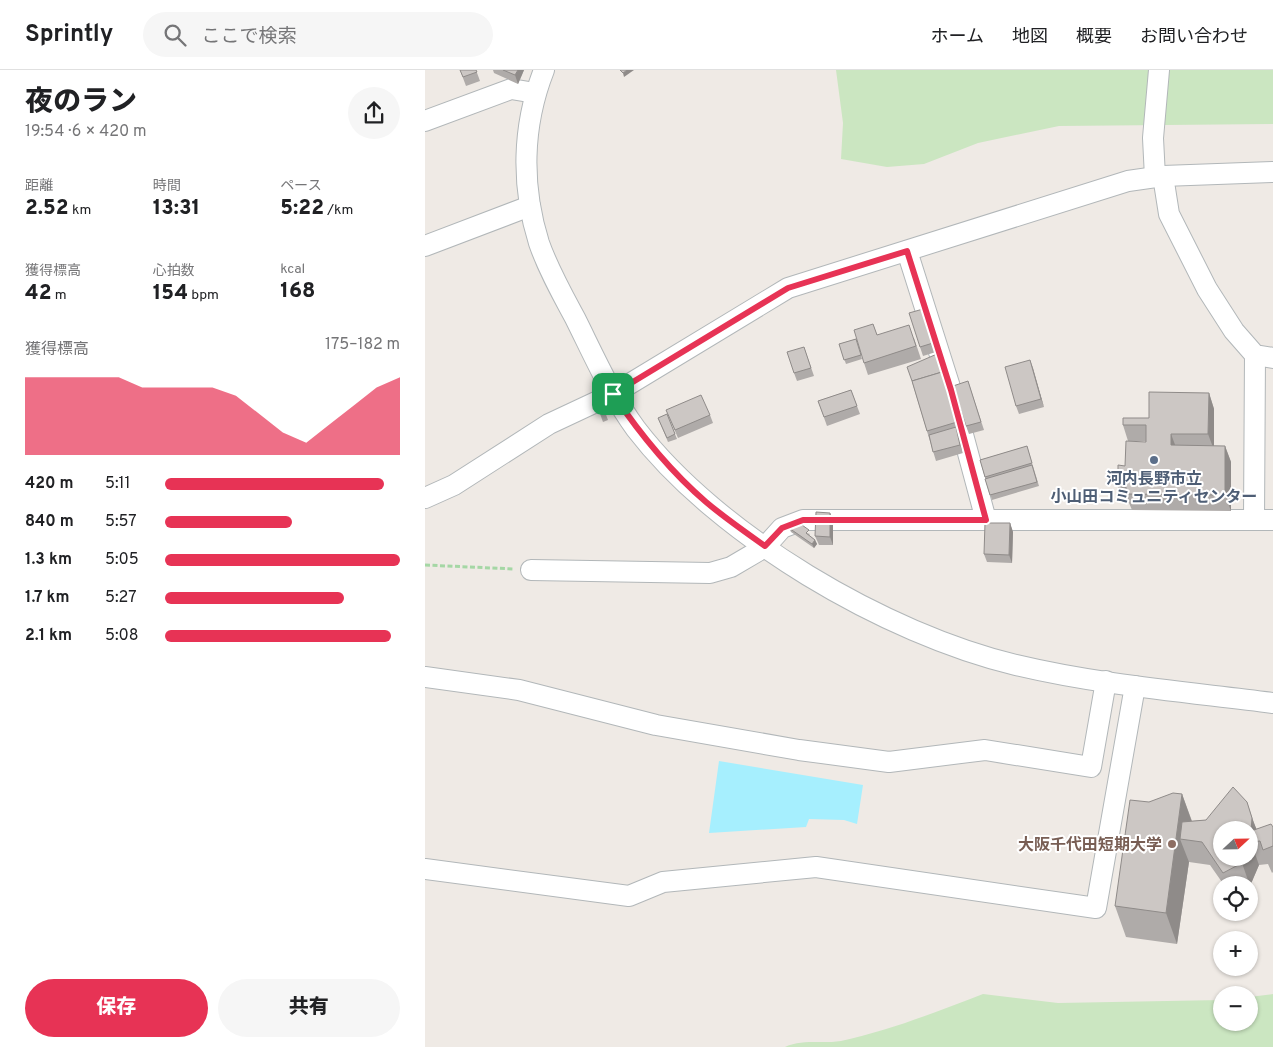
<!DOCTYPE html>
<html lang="ja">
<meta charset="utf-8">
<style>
:root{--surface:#fff;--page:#f6f6f6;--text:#202124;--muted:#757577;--line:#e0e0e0;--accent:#e73355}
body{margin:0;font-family:Overpass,"Noto Sans JP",sans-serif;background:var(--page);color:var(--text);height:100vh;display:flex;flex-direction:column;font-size:19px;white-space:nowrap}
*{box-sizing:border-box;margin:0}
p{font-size:16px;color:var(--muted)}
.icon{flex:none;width:28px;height:28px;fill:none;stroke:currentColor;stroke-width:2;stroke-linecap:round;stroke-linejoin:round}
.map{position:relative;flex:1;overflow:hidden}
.panel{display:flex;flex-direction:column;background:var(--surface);width:425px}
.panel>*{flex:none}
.needle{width:32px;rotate:68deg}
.buttons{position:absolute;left:788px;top:751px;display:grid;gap:10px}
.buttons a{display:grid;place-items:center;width:45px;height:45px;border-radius:50%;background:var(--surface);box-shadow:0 1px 4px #0004;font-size:25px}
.pin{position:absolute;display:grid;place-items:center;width:42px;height:42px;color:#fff;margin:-21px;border-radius:10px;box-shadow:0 2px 8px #0006}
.round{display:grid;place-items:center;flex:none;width:52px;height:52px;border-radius:26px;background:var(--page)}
.overview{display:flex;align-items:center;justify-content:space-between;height:85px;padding:0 25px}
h1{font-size:28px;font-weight:800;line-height:38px}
.stats{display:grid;grid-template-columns:repeat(3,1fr);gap:8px;height:85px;padding:5px 25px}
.stats div{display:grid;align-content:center}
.stats b{font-size:21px;font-weight:800}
.stats small{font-size:14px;font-weight:400}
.stats p{font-size:14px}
.chart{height:140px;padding:10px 25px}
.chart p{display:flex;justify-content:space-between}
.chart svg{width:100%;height:90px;margin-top:5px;fill:var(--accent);opacity:.7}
.primary-button{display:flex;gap:10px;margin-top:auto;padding:10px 25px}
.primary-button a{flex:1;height:58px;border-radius:30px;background:var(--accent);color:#fff;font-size:20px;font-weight:800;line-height:58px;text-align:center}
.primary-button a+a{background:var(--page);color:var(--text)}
ul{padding:0 25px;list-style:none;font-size:16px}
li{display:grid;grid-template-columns:80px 60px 1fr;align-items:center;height:38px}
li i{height:12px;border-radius:6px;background:var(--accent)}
header{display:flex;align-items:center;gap:30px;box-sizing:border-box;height:70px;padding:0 25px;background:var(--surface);border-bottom:1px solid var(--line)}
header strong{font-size:24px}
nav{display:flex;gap:28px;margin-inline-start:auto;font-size:18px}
.search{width:350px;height:45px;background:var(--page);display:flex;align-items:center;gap:12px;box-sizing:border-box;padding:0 18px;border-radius:28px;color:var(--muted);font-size:19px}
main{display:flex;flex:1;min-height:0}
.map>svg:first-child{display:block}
.green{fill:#cbe6c1}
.water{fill:#a6effe}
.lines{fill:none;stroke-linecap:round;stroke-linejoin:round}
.minor-casing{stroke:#b2b7b9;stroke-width:22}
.path{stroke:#a5d7a5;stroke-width:3;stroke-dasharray:5 2.5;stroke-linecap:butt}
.minor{stroke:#fff;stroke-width:20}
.wall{fill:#afaba9}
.shaded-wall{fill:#8f8b89}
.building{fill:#ccc7c4;stroke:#8f8b89}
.route-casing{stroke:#fff;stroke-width:10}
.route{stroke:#e73355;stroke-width:6}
.service-dot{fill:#5c6f8a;stroke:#fff;stroke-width:2}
.education-dot{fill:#8d6e63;stroke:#fff;stroke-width:2}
.labels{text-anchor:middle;stroke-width:4;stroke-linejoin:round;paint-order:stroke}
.service-label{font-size:16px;font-weight:bold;fill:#4e5e75;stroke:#fff}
.education-label{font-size:16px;font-weight:bold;fill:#785e54;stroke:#fff;text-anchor:end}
</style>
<header>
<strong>Sprintly</strong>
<div class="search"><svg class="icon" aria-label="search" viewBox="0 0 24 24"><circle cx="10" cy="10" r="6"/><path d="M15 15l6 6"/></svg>ここで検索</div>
<nav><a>ホーム</a><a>地図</a><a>概要</a><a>お問い合わせ</a></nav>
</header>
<main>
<section class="panel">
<div class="overview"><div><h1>夜のラン</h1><p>19:54 · 6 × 420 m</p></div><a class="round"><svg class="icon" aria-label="share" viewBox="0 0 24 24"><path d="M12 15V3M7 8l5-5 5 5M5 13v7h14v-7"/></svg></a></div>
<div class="stats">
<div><p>距離</p><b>2.52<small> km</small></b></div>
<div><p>時間</p><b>13:31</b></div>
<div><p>ペース</p><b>5:22<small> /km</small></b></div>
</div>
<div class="stats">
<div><p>獲得標高</p><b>42<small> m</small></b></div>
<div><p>心拍数</p><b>154<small> bpm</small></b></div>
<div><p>kcal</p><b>168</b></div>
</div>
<div class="chart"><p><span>獲得標高</span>175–182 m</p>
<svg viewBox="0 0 160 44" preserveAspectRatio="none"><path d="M0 44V6L10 6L20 6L30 6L40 6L50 11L60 11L70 11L80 11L90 15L100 24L110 33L120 38L130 29L140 20L150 11L160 6V44z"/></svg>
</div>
<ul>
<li><b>420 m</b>5:11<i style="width:93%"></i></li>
<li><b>840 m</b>5:57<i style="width:54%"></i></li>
<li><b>1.3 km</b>5:05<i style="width:100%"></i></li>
<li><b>1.7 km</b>5:27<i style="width:76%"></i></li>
<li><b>2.1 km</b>5:08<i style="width:96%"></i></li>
</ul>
<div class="primary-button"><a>保存</a><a>共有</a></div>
</section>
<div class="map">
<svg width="848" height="977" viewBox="0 0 848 977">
<rect width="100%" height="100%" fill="#efeae5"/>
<g class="green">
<path d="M411,0H848V54L634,56L553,73L499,94L462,97L416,89L418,53Z"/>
<path d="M558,924L633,933L796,930V952H824V927L848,924V977H360C378,969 398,974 416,971C466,960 511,942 558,924Z"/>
</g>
<path class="water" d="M294,691L438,715L432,754L419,750L384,749L381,757L284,763Z"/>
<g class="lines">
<g class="minor-casing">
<g id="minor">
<path d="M119,0C97,56 96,116 114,173C123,199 137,224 150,248C169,286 186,325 211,359C293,466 461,564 591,595C675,615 762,622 848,633"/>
<path d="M0,51L86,19L110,23"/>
<path d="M738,106L744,144L782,219L809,261L830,285L848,288"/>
<path d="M730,107L728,68L734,0"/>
<path d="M0,176L105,136"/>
<path d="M482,181L526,320L561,450"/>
<path d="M0,428L29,415L124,354L188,324L363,218L703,111L738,106L848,102"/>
<path d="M829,450L830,285"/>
<path d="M106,500L285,503L306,497L340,477L357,458L378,450H848"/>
<path d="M0,607L94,620L231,655L374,680L464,692L560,680L666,697L681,611"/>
<path d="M0,799L204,826L238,812L391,797L671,838L710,616"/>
</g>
</g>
<path class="path" d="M0,495L89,499"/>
<use href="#minor" class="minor"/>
</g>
<g class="wall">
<path d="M35,0H51L55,11L41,16Z"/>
<path d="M68,0H99L93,14L69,3Z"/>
<path d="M501,247L511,282L498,286L495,277Z"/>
<path d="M448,254L452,265L489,268L496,289L443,305L439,293Z"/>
<path d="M431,269L437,289L421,294L414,274Z"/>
<path d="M379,277L389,306L372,311L369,303Z"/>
<path d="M512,284L521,312L537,364L534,365L538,383L511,391L487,312Z"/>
<path d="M605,290L619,337L594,344L591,336Z"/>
<path d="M543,311L559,360L544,364L541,356Z"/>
<path d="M426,320L435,344L402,356L393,331Z"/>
<path d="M784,323L789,339V376H800L806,392V441L707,440L704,433H699L693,417L700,396L721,371H703L698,355L724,348Z"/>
<path d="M176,331L183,350L178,352L171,333Z"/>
<path d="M241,340L285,345L288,353L253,368Z"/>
<path d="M242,344L252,369L243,372L233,348Z"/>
<path d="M602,376L614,416L567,430L555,390Z"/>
<path d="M405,443L408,451V475H394L390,466Z"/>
<path d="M585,453L588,462L587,493L562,492L559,484Z"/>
<path d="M364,458L385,464L384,465L390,470L392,474L389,478L366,462Z"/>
<path d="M757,724L767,751L781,750L822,732L831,759L848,757V802L847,803L843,794L834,795L825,816L824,817V815H799L785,795L764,792L752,874L701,867L690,836L724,732Z"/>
</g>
<g class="shaded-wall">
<path d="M93,0H99L93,14L90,5Z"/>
<path d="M202,0H209L199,7L198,3Z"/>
<path d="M605,290L608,298L619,337L616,329Z"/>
<path d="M517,302L522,314L537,364L532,352Z"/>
<path d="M784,323L789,339V380L783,364Z"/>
<path d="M531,357L534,365L538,383L535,375Z"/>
<path d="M746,364L752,380L746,375Z"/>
<path d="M800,376L806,392V441L800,425Z"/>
<path d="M405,443L408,451V475L405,467Z"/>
<path d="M585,453L588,462L587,493L584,485Z"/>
<path d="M390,470L392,474L389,478L387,474Z"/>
<path d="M757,724L768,755L755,769L764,792L752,874L741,843Z"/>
<path d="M827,748L836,770L835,771L826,761Z"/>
<path d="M826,772L834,795L825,816L817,793L819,788H824V777Z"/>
</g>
<g class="building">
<path d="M35,0H51L52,2L38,7Z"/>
<path d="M78,0H93L90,5Z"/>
<path d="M195,0H202L198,3Z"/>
<path d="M498,239L508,273L495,277L484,243Z"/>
<path d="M448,254L452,265L484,255L491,276L439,293L429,260Z"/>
<path d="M431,269L436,285L419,290L414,274Z"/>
<path d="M379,277L386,298L369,303L362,282Z"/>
<path d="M512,284L518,304L517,302L487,311L482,297Z"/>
<path d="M605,290L616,329L591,336L580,297Z"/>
<path d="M517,302L532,352L502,361L487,311Z"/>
<path d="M543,311L556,352L541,356L528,316Z"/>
<path d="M426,320L432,336L399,347L393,331Z"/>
<path d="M724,322L784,323L783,364H746V375L800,376V425L701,424V417H693V395L700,396L701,371L721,372V355H698V348H724Z"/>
<path d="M276,325L285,345L250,360L241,340Z"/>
<path d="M176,331L179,338L174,340L171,333Z"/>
<path d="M242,344L250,364L242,368L233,348Z"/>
<path d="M531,357L535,375L508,382L504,365Z"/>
<path d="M602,376L607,393L560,407L555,390Z"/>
<path d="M607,395L612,412L565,425L560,409Z"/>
<path d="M391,442L405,443V467L390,466Z"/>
<path d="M370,450L384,460L381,463L390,470L387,474L364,458Z"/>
<path d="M560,453H585L584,485L559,484Z"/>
<path d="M808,717L822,732L827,748L826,761L846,754L848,757V776L838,780L835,771L826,772L824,777V760H796V788H819L817,793L798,803L777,772L755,769L757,752L781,750Z"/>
<path d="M748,723L757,724L741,843L690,836L705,730L724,732Z"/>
</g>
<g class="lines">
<g class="route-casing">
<path id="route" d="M482,181L526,320L561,450H378L357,458L340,476C320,462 300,448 281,432C245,401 215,364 188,324L363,218Z"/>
</g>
<use href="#route" class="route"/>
</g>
<circle class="service-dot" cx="729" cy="390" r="5"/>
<circle class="education-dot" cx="747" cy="774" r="5"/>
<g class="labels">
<g class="service-label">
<text x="729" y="414">河内長野市立<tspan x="729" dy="18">小山田コミュニティセンター</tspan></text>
</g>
<g class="education-label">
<text x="737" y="780">大阪千代田短期大学</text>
</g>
</g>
</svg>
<div class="buttons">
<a><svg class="needle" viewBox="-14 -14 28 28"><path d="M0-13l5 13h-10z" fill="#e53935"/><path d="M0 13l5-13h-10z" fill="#757577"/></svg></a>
<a><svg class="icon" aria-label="locate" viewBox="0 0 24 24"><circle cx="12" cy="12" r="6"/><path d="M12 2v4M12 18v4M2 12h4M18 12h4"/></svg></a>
<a>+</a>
<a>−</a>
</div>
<div class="pin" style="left:188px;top:324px;background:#1e9e55"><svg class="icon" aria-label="arrive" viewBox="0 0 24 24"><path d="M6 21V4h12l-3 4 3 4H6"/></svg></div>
</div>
</main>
